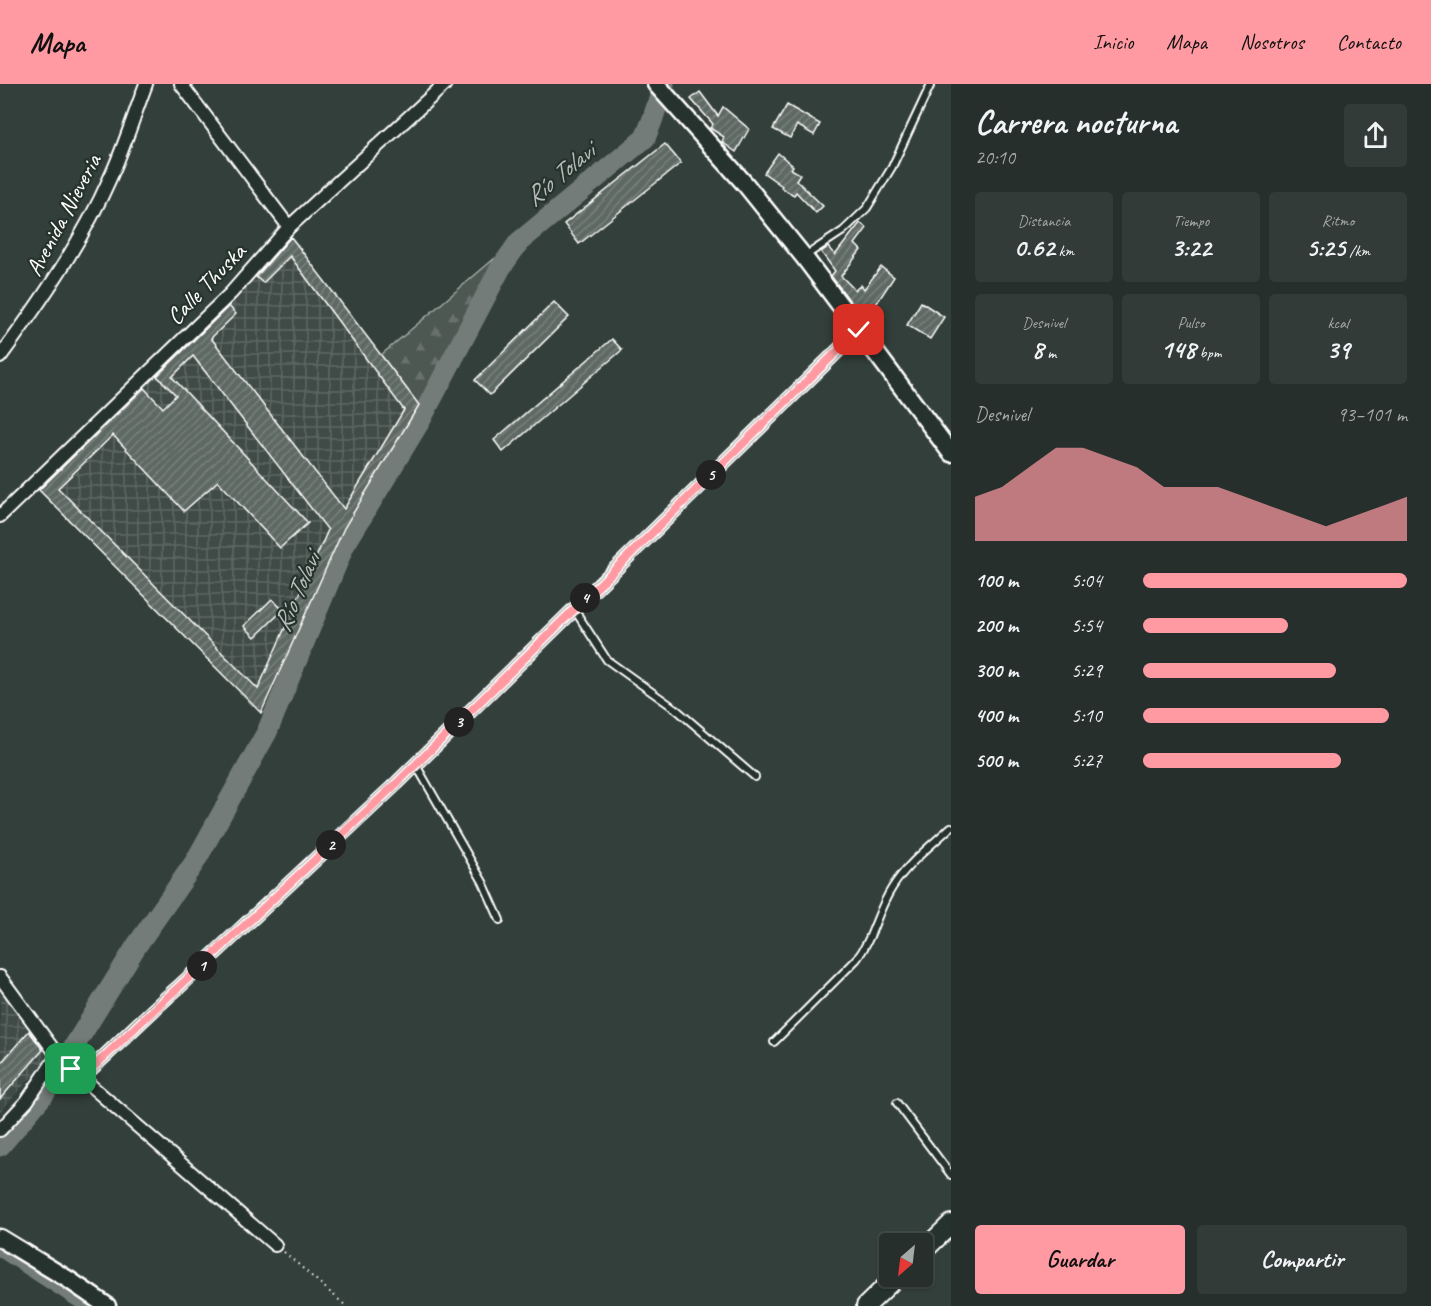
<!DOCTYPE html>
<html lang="es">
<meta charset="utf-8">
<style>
:root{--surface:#262f2c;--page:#323b38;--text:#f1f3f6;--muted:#a4a9a9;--line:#424a48;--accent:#ff9aa2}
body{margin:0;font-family:Caveat,sans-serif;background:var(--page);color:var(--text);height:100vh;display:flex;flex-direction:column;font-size:22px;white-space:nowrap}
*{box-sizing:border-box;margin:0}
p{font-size:20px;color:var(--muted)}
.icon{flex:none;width:33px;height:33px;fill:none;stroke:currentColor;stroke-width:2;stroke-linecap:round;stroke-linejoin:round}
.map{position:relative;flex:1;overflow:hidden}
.panel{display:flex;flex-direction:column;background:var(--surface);width:480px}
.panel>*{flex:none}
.needle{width:39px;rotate:208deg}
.buttons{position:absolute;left:879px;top:1149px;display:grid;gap:12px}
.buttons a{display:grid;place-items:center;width:54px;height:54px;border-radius:6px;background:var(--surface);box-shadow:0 2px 4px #0004,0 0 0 2px var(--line);font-size:30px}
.pin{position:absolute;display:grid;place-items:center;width:51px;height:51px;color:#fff;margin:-26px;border-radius:12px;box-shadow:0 3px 9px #0006}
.km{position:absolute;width:30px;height:30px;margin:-15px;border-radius:50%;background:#222;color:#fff;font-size:16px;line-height:30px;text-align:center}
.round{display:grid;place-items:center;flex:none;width:63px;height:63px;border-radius:6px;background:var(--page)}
.headline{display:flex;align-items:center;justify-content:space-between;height:102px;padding:0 24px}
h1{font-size:33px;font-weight:600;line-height:45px}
.figures{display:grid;grid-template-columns:repeat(3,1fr);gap:9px;height:102px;padding:6px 24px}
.figures div{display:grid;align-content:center;border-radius:6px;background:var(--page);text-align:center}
.figures b{font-size:26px;font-weight:600}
.figures small{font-size:16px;font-weight:400}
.figures p{font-size:16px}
.chart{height:168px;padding:12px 24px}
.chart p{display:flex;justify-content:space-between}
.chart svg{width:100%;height:108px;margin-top:6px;fill:var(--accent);opacity:.7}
.action{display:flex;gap:12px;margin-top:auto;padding:12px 24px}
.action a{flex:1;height:69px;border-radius:6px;background:var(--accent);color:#111;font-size:24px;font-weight:600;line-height:69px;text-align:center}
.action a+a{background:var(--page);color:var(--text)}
ul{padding:0 24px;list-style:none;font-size:20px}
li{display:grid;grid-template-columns:96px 72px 1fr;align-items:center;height:45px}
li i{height:15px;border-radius:8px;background:var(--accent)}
header{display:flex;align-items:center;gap:36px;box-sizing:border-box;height:84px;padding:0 30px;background:var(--accent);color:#111}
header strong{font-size:28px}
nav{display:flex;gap:33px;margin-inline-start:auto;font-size:21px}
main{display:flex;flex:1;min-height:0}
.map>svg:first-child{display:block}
.industrial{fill:url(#industrial-grid)}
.forest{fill:url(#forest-firs);stroke:#a6aca9;stroke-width:1.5}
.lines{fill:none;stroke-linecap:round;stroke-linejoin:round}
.canal{stroke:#737b78;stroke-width:12}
.river{stroke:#737b78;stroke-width:21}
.building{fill:url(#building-hatch);stroke:#fff;stroke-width:1.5;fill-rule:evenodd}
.lane-casing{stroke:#fff;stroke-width:10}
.street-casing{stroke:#fff;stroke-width:16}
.secondary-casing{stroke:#fff;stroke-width:21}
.primary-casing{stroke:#fff;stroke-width:22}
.path{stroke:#fff;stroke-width:2;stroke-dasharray:1.5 4.5;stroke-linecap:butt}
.lane{stroke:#26332d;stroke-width:6}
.street{stroke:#26332d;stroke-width:12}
.secondary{stroke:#26332d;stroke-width:16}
.primary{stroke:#26332d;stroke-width:18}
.route-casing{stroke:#fff;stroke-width:12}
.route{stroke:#ff9aa2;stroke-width:8}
.labels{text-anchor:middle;stroke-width:4.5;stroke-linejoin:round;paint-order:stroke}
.street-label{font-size:24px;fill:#fff;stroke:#26332d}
.water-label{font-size:26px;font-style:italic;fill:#b9bdbc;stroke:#26332d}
</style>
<header>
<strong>Mapa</strong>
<nav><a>Inicio</a><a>Mapa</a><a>Nosotros</a><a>Contacto</a></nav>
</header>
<main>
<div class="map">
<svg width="951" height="1222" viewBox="0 0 951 1222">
<defs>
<pattern id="industrial-grid" width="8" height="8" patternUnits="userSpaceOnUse" patternTransform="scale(1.5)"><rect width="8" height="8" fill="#404c47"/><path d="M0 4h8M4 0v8" fill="none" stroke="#5d6763"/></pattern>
<pattern id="forest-firs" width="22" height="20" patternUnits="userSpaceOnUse" patternTransform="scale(1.5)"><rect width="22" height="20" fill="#4d5853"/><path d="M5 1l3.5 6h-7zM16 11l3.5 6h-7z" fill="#68716d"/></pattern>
<pattern id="building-hatch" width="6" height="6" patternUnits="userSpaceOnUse" patternTransform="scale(1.5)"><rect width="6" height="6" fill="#5f6964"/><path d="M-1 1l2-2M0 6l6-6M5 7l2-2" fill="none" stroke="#77807b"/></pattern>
</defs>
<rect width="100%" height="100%" fill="#333f3a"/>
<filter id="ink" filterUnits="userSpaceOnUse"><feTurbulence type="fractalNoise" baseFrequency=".0167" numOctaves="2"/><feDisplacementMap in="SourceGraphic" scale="12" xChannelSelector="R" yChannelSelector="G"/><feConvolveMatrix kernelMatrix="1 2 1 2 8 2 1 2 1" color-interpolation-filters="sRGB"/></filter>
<g filter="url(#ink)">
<g class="industrial">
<path d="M291,153L419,321L344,444L261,629L37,404Z"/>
<path d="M0,906L47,971L45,978L0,1028Z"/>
</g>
<path class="forest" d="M495,174L419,321L381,271Z"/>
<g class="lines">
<path class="canal" d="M0,1167L85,1222"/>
<path class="river" d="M0,1062L45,1009L137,861L195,778L267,648L344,462L420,337L500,185L519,158L645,54L652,37L664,0"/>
</g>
<g class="building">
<path d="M700,8L718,32L723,23L749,45L736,68L722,58L724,53L710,44L713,40L691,15Z"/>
<path d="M787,21L820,40L814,51L797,41L790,54L773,45Z"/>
<path d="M665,60L681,79L579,160L564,140Z"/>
<path d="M778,69L793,82L791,85L800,90L796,96L823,122L816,129L796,108L794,111L781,104L782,102L764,89Z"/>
<path d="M860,139L867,144L855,160L861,166L841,192L855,206L861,201L864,205L881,183L894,193L865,237L831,192L835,187L821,168L828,163L835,171Z"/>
<path d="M291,153L419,321L344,444L261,629L39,406L144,304L163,324L176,311L157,292L229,222L236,230L211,254L344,425L404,326L290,172L263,199L256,193ZM193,272L328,446L258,605L58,404L113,351L184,427L218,397L280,464L308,439L172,293Z"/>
<path d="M554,218L569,233L490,311L475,296Z"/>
<path d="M921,218L944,233L930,255L907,241Z"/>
<path d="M612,255L622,266L503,368L494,356Z"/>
<path d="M272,515L283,526L255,553L244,542Z"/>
<path d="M29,947L43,966L0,1015V980Z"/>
</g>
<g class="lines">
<g class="lane-casing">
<g id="lane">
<path d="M805,172L843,147L867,124L892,83L931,0"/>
<path d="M574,525L607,576L677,626L755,693"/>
<path d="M416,681L483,798L500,836"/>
<path d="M774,958L856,876C873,855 877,827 892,804C907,780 930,762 951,743"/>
<path d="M897,1019L951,1091"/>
</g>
</g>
<g class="street-casing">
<g id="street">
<path d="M181,0L289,143"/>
<path d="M0,273C41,217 82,158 110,94C124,64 134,31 146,0"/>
<path d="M0,432L231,209L289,143L445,0"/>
<path d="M0,893L61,976L275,1161"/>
<path d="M82,993C116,963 147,930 181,901L397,699L859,246"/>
<path d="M0,1046L27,1017L54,977L56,971"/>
</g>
</g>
<g class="secondary-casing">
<g id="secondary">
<path d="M656,0L746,101L804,173L951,369"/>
<path d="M0,1154L69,1196L107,1222"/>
</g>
</g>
<g class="primary-casing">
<g id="primary">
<path d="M922,1168L951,1140"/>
<path d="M866,1222L897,1192"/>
</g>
</g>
<path class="path" d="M284,1168L346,1222"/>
<use href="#lane" class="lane"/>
<use href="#street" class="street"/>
<use href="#secondary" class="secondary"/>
<use href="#primary" class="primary"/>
</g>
</g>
<g class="lines" filter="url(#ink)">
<g class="route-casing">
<path id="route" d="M71,985L82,993C116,963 147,931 181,901L397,699L859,246"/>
</g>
<use href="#route" class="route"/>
</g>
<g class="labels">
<g class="street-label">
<text transform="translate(63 131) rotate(-62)" y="8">Avenida Nieveria</text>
<text transform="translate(206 200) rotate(-46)" y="8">Calle Thuska</text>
</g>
<g class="water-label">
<text transform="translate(559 90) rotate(-40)" y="9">Río Tolavi</text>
<text transform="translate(296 508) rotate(-67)" y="9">Río Tolavi</text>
</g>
</g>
</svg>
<div class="buttons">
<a><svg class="needle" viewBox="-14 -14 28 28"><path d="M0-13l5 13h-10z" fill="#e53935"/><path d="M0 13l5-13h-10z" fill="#a4a9a9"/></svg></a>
</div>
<div class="pin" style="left:71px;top:985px;background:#1e9e55"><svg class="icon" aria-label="arrive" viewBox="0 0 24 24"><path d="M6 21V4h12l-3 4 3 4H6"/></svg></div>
<div class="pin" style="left:859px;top:246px;background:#d93025"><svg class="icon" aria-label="check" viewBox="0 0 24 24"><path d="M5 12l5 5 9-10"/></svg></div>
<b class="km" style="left:202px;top:882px">1</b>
<b class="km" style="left:331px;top:761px">2</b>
<b class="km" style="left:459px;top:638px">3</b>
<b class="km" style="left:585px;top:514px">4</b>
<b class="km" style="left:711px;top:391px">5</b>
</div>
<section class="panel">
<div class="headline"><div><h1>Carrera nocturna</h1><p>20:10</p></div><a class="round"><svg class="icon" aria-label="share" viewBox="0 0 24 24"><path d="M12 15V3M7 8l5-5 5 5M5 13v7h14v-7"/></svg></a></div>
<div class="figures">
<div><p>Distancia</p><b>0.62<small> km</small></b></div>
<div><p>Tiempo</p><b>3:22</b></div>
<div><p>Ritmo</p><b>5:25<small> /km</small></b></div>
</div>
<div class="figures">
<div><p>Desnivel</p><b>8<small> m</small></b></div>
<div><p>Pulso</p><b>148<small> bpm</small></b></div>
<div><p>kcal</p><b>39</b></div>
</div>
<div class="chart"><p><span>Desnivel</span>93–101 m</p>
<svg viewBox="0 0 160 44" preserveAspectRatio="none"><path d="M0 44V26L10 22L20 14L30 6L40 6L50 10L60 14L70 22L80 22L90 22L100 26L110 30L120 34L130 38L140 34L150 30L160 26V44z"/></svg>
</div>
<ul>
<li><b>100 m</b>5:04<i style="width:100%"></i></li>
<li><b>200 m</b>5:54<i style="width:55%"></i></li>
<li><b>300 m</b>5:29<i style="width:73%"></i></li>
<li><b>400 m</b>5:10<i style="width:93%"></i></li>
<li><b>500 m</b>5:27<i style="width:75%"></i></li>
</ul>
<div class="action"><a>Guardar</a><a>Compartir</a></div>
</section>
</main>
